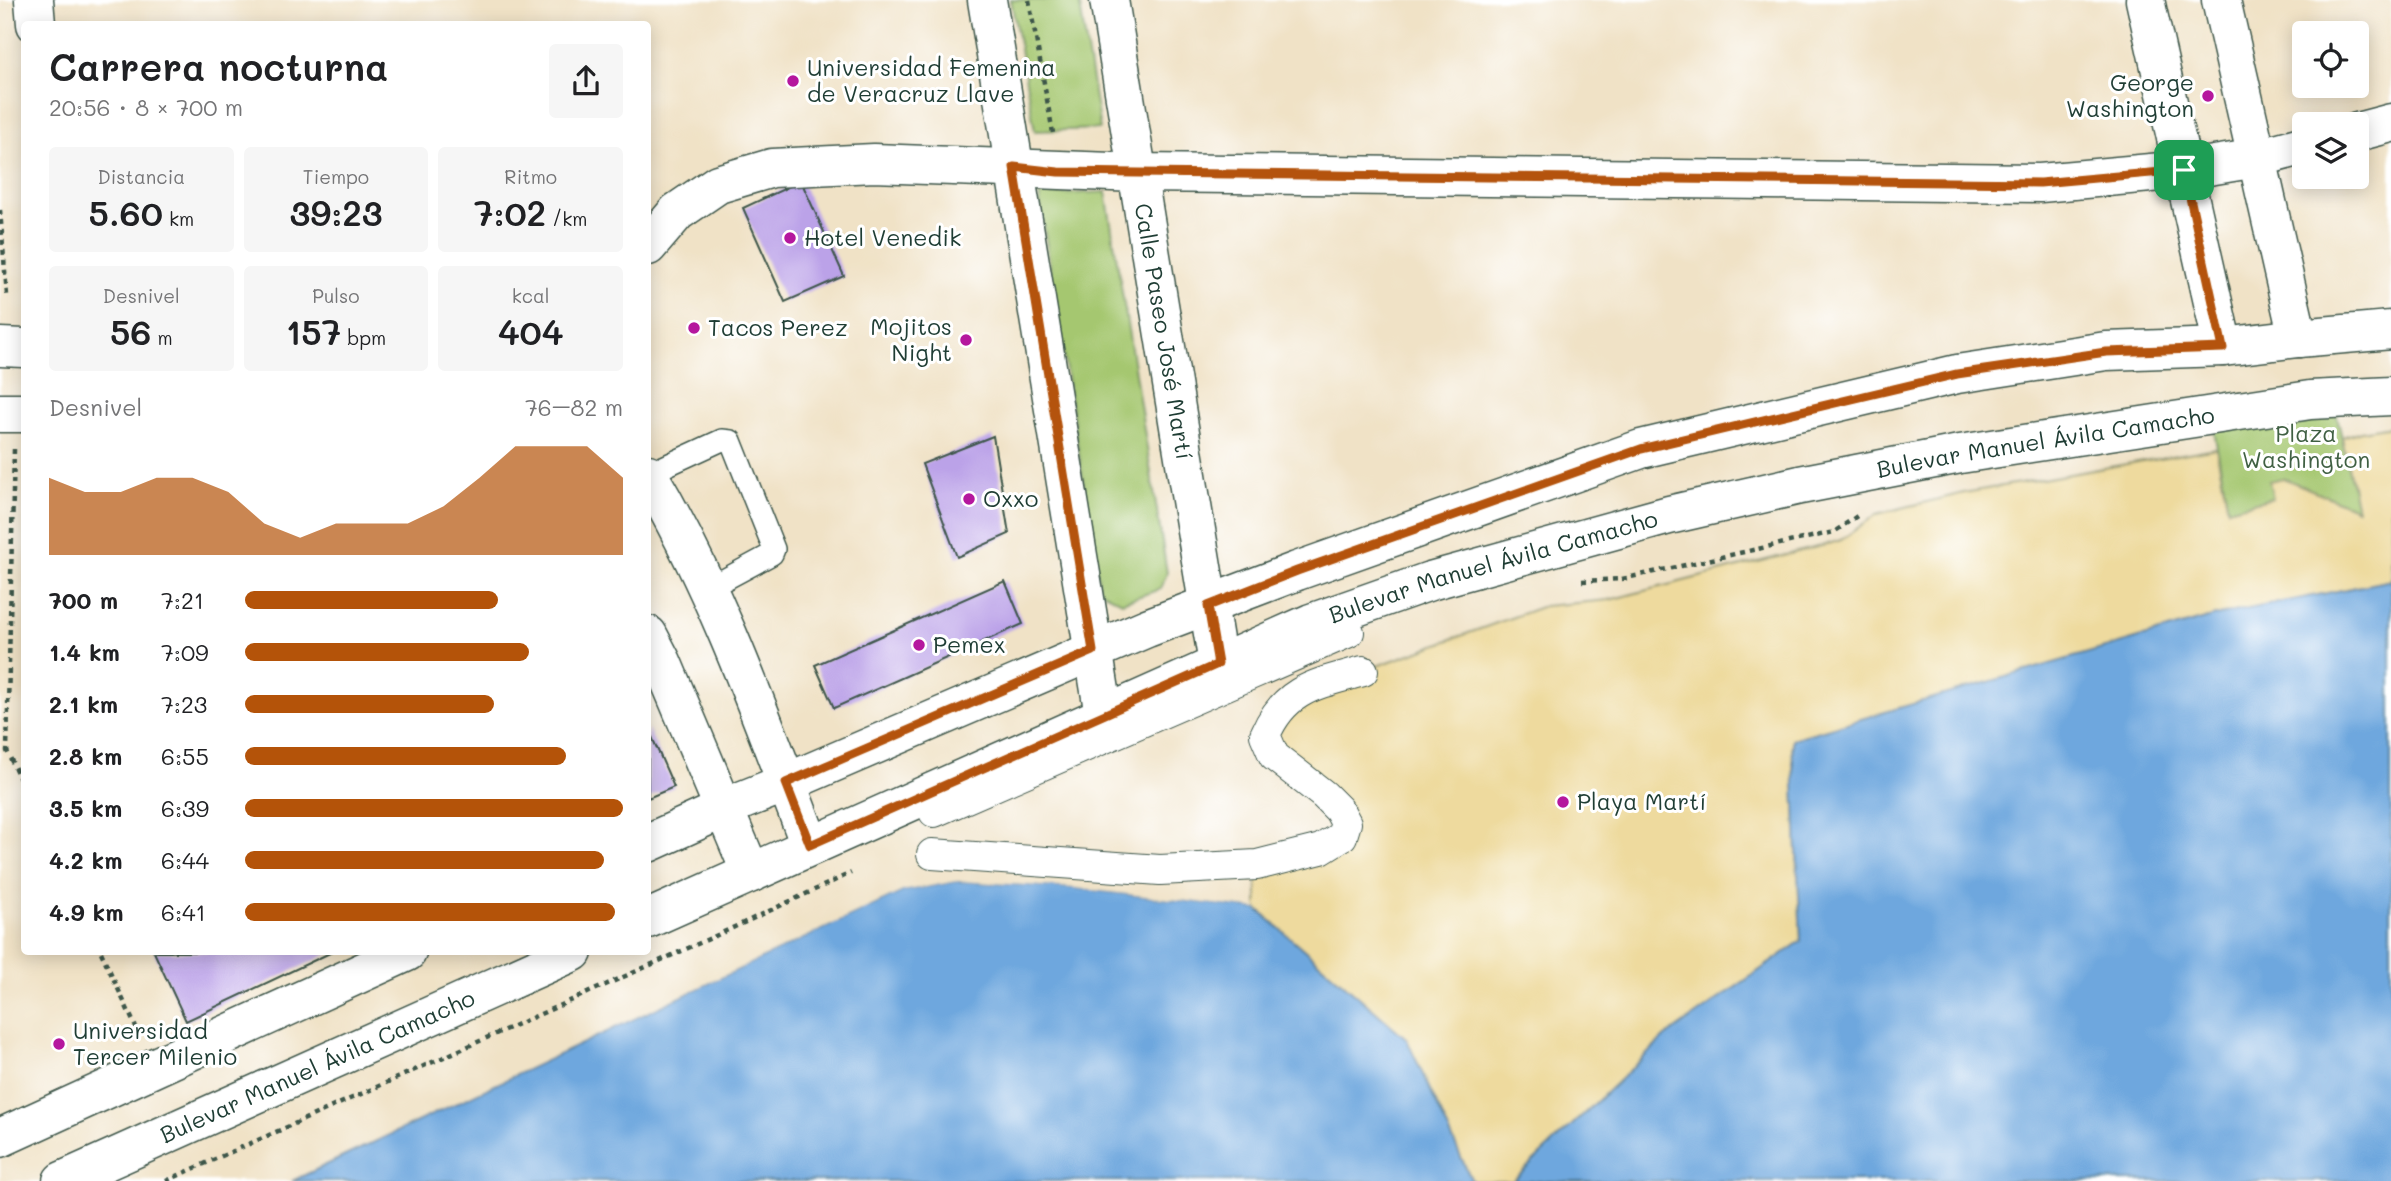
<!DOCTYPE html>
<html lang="es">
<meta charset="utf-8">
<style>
:root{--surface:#fff;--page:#f6f6f6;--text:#202124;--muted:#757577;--accent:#b45309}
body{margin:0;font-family:Mali,sans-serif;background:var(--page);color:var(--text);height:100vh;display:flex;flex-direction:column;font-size:26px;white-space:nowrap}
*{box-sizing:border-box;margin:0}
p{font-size:23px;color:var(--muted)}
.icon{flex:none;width:38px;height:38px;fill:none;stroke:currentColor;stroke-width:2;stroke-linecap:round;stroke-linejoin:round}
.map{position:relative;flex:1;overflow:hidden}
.drawer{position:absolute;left:21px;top:21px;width:630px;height:934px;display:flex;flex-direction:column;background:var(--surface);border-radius:7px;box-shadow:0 4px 18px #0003}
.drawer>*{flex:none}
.fabs{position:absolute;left:2292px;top:21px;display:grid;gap:14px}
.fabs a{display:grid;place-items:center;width:77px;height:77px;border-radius:7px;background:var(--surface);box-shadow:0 4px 18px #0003;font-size:35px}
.pin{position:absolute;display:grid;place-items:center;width:60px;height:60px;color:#fff;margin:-30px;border-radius:14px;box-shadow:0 4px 10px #0006}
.round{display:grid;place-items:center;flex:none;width:74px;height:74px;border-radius:7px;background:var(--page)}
.summary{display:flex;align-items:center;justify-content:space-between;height:119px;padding:0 28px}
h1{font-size:38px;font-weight:600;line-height:52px}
.metrics{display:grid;grid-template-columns:repeat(3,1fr);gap:10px;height:119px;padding:7px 28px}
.metrics div{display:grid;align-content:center;border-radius:7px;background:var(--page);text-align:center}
.metrics b{font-size:35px;font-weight:600}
.metrics small{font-size:19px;font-weight:400}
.metrics p{font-size:19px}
.chart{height:196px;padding:14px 28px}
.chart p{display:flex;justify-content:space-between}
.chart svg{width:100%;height:126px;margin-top:7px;fill:var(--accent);opacity:.7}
ul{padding:0 28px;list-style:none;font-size:23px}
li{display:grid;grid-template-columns:112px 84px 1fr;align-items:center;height:52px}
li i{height:18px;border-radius:9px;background:var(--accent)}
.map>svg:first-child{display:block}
.green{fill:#a5c76f;stroke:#628252;stroke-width:2}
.sand{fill:#eeda9e;stroke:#868c69;stroke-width:2}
.water{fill:#6ea7de;stroke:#467289;stroke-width:2}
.pier{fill:#f0e2c6}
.building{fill:#bba2e8}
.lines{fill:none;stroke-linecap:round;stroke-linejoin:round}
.service-casing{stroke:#3e564a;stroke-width:24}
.pedestrian-casing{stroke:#3e564a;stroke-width:32}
.minor-casing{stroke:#3e564a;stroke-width:41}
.secondary-casing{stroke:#3e564a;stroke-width:41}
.primary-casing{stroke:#3e564a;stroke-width:41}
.path{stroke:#3e564a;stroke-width:4.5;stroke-dasharray:5 5;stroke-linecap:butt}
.service{stroke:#fff;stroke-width:21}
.pedestrian{stroke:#fff;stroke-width:30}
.minor{stroke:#fff;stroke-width:38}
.secondary{stroke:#fff;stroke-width:38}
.primary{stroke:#fff;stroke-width:38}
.route-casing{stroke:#fff;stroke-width:14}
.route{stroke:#b45309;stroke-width:9}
.poi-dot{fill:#b5179e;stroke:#fff;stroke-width:2.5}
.labels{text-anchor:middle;stroke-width:6;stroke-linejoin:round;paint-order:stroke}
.poi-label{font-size:23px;fill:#1f3d34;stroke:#fff;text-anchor:start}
.street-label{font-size:23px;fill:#1f3d34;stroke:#fff}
.park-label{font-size:23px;fill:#406043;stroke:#fff}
</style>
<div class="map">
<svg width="2391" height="1181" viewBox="0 0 2391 1181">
<rect width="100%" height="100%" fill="#fff"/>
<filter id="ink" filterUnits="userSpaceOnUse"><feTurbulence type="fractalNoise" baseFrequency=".0143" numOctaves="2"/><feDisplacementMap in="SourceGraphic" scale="14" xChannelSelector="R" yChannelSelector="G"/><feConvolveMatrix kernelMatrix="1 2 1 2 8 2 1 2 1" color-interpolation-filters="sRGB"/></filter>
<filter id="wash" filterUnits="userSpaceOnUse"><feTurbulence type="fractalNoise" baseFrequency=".00686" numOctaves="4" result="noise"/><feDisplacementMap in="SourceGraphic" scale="28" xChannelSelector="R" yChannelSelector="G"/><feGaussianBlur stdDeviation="1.57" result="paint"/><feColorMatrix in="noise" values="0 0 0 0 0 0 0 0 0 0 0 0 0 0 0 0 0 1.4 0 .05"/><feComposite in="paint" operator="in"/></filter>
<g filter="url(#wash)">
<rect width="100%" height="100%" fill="#f0e2c6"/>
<g class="green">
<path d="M1011,0H1079L1100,129L1035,131Z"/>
<path d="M1106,192L1167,573L1161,589L1122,602L1100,591L1039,195Z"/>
<path d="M2335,406L2357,509L2283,478L2273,498L2228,509L2213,425Z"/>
</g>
<path class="sand" d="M2391,426V580L2219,615L1792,739L1801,941L1665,1037L1513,1181H1472L1406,1038L1257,909V865L1342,836L1274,756L1272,718L1363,671L1544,606L1609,600L1825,545L1841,540L1877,514L1964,493L2216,448L2228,509L2273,498L2269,481L2283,478L2357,509L2342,437L2361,431Z"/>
<g class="water">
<path d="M2391,580V1181H1513L1665,1037L1801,941L1792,739L2219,615Z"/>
<path d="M958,881L1074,888L1257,909L1406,1038L1472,1181H292L903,891Z"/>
</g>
<path class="pier" d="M958,877L1074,885L1257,906V909L1074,888L958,881L903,891L289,1181L291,1178L901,888Z"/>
<g id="blocks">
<g class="building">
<path d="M801,181L844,276L785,302L743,208Z"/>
<path d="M993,436L1009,534L957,557L922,464Z"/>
<path d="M1005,581L1023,624L834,708L815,665Z"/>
<path d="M648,728L674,787L648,798Z"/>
<path d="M154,952H332L186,1021Z"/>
</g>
</g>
</g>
<g filter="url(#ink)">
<use href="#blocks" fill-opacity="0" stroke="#3e564a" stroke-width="2"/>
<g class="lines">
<g class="service-casing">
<path id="service" d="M648,474L722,440L731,441L774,549L772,554L707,589"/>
</g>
<g class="pedestrian-casing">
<g id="pedestrian">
<path d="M934,812L1349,632"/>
<path d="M932,854L1160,870L1257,865L1321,849L1342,836L1346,823L1339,810L1324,795L1274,756L1265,735C1285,688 1317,684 1363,671"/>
</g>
</g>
<g class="minor-casing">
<g id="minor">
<path d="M34,0L36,24"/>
<path d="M987,0L1104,715"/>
<path id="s1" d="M1109,0L1218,664"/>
<path d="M2145,0L2223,347"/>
<path d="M2221,0L2298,338"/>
<path d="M2357,132L2391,123"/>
<path d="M648,246L677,212L718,184L772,168L874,163L1138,173L2040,183L2184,170L2257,158L2305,145"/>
</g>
</g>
<g class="secondary-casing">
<g id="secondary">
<path d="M0,347L24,348"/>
<path d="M0,413H24"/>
<path d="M648,474C717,591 762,719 810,845"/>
<path d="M648,635L662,662L751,873"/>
</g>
</g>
<g class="primary-casing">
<g id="primary">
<path d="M648,843L743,800L786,783L1147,628L1297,571L1641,449L1957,374L2106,351L2223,347L2298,338L2391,330"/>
<path id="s2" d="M648,919L1311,623L1430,581L1669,515L1800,485L1960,454L2310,400L2391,396"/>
<path d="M0,1138L407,952"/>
<path id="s3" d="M62,1181L573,952"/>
</g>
</g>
<g class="path">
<path d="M1029,0L1053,133"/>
<path d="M0,210L7,295"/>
<path d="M14,449L7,751L24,788"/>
<path d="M1582,581L1622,579L1834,532L1860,514"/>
<path d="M101,952L139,1034"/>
<path d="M166,1181L713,937L851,873"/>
</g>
<use href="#service" class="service"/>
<use href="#pedestrian" class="pedestrian"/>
<use href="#minor" class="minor"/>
<use href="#secondary" class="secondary"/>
<use href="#primary" class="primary"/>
</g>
</g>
<g class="lines" filter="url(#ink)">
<g class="route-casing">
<path id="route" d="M1014,167L1058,172L1138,173L2040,183L2184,170L2223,348L2106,352L1957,374L1641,449L1297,571L1208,606L1218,664L810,845L786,783L1093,651Z"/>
</g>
<use href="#route" class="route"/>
</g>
<g class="poi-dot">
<circle cx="793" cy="81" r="7"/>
<circle cx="2208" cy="96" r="7"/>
<circle cx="790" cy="238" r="7"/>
<circle cx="694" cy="328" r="7"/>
<circle cx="966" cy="340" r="7"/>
<circle cx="969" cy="499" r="7"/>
<circle cx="919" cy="645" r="7"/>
<circle cx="1563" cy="802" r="7"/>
<circle cx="59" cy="1044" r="7"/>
</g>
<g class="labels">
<g class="poi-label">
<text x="807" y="76">Universidad Femenina<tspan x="807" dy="26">de Veracruz Llave</tspan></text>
<text x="2194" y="91" text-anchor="end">George<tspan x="2194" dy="26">Washington</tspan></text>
<text x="804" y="246">Hotel Venedik</text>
<text x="952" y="335" text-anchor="end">Mojitos<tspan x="952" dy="26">Night</tspan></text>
<text x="708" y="336">Tacos Perez</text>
<text x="983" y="507">Oxxo</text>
<text x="933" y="653">Pemex</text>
<text x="1577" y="810">Playa Martí</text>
<text x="73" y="1039">Universidad<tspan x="73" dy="26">Tercer Milenio</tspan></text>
</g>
<g class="street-label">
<text dy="8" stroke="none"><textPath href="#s1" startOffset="336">Calle Paseo José Martí</textPath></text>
<text dy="8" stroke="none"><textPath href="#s2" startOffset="1484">Bulevar Manuel Ávila Camacho</textPath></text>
<text dy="8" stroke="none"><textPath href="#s2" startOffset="917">Bulevar Manuel Ávila Camacho</textPath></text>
<text dy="8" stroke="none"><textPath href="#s3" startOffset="280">Bulevar Manuel Ávila Camacho</textPath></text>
</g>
<g class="park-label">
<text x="2306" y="442">Plaza<tspan x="2306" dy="26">Washington</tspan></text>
</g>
</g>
</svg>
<div class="fabs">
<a><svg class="icon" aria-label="locate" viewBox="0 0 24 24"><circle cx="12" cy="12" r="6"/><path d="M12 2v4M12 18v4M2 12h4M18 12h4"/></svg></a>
<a><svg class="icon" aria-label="layers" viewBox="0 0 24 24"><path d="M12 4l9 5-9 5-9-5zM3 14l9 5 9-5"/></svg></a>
</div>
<div class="pin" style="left:2184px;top:170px;background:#1e9e55"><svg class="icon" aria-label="arrive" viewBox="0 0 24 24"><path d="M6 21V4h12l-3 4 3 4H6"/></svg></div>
<section class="drawer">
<div class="summary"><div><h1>Carrera nocturna</h1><p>20:56 · 8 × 700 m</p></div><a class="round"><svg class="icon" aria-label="share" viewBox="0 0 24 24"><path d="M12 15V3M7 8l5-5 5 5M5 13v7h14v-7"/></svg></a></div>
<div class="metrics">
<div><p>Distancia</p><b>5.60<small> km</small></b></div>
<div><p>Tiempo</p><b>39:23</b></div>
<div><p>Ritmo</p><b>7:02<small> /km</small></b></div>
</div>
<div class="metrics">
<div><p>Desnivel</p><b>56<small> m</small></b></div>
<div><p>Pulso</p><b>157<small> bpm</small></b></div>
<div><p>kcal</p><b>404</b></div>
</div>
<div class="chart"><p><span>Desnivel</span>76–82 m</p>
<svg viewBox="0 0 160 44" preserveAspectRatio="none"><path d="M0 44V17L10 22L20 22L30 17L40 17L50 22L60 33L70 38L80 33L90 33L100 33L110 27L120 17L130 6L140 6L150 6L160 17V44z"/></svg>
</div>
<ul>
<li><b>700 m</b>7:21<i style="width:67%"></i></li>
<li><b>1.4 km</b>7:09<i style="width:75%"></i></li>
<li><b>2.1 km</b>7:23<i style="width:66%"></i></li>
<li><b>2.8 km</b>6:55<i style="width:85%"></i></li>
<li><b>3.5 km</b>6:39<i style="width:100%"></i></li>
<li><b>4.2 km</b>6:44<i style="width:95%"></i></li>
<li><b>4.9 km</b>6:41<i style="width:98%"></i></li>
</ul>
</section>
</div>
